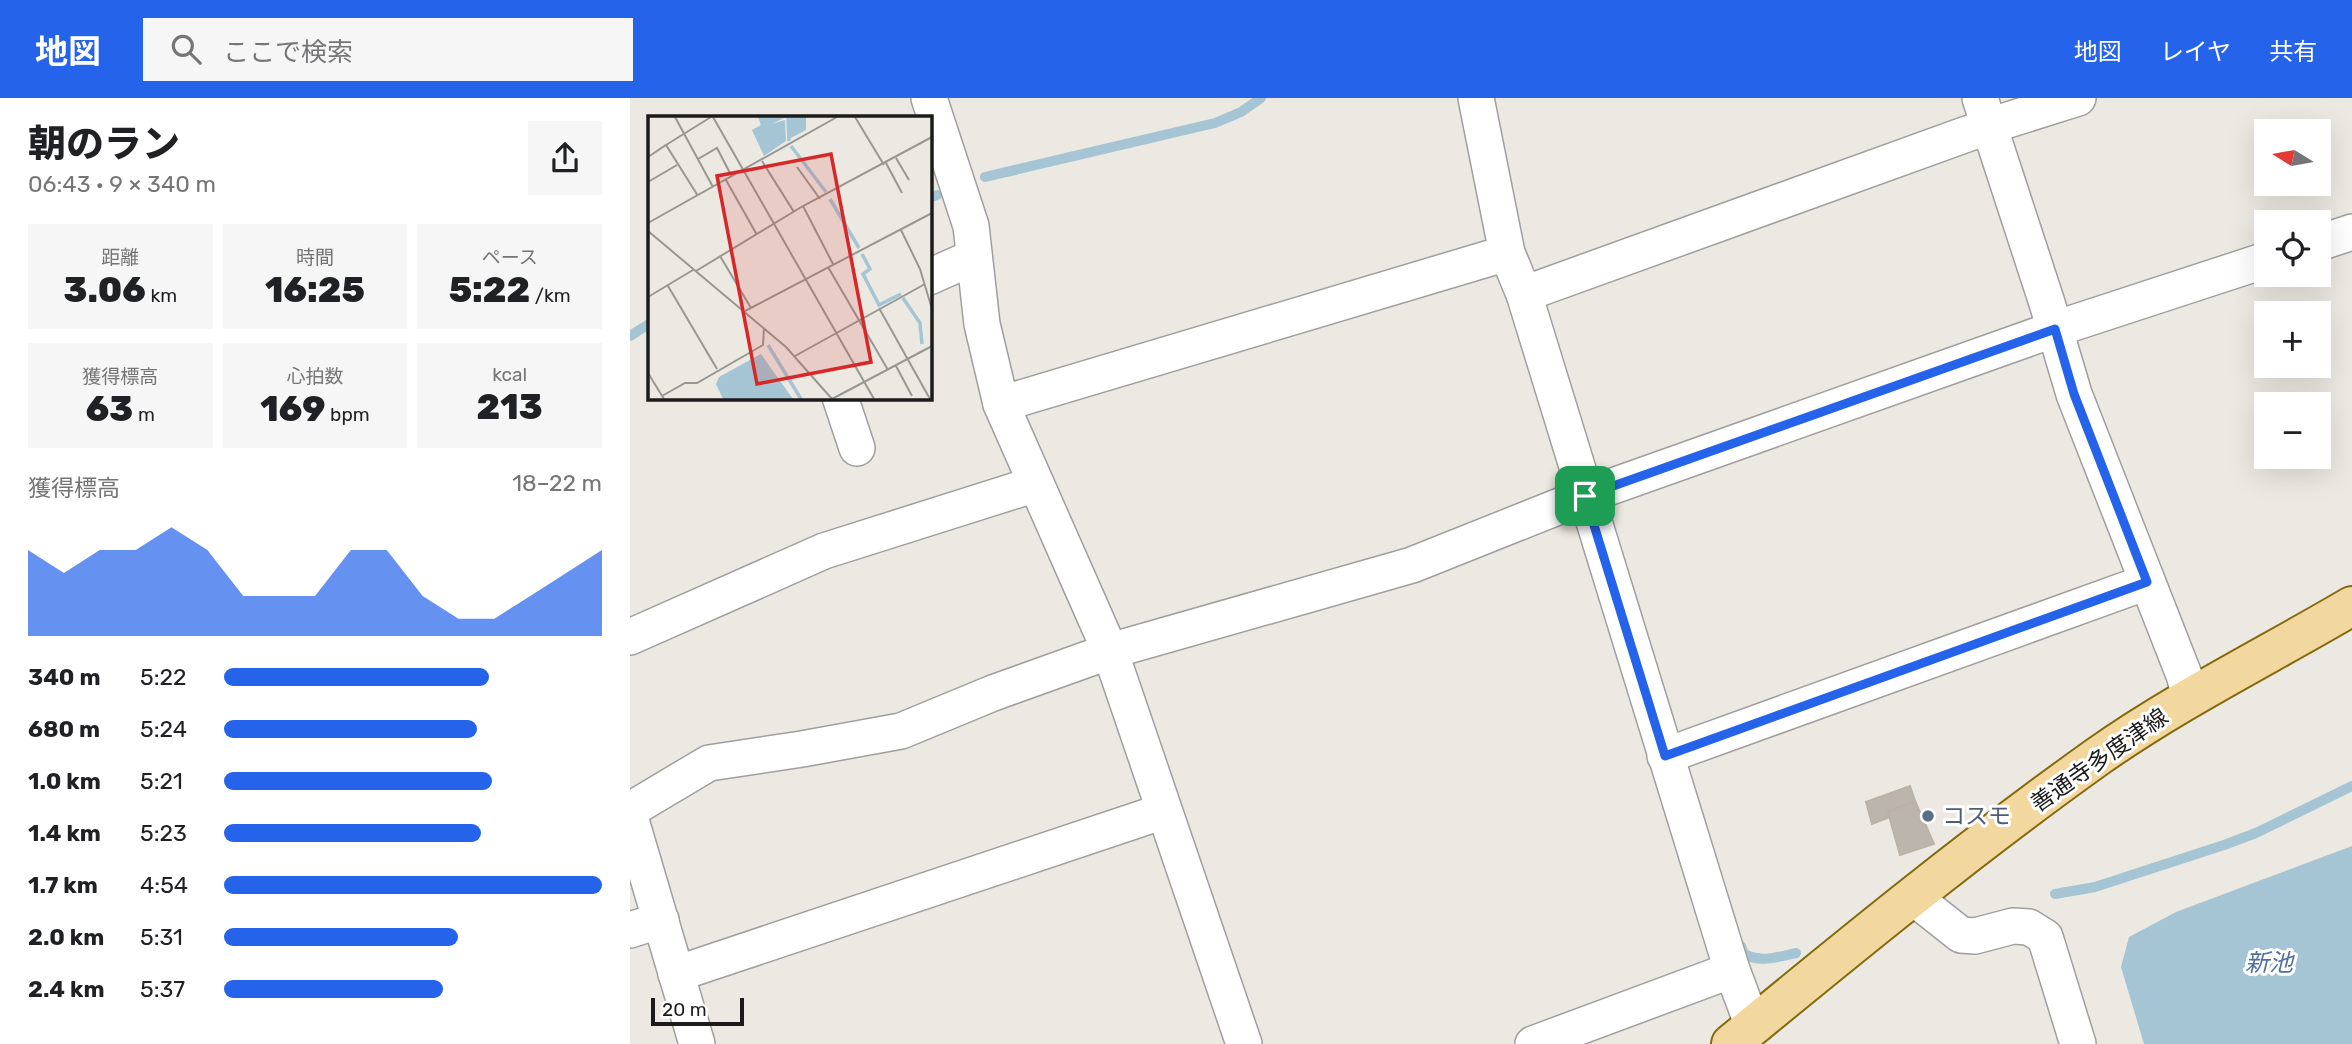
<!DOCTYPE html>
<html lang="ja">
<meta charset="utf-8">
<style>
:root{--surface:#fff;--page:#f6f6f6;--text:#202124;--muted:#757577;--accent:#2563eb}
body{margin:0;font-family:Rubik,"Noto Sans JP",sans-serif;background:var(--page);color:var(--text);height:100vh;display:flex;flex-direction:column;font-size:26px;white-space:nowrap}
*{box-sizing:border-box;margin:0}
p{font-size:23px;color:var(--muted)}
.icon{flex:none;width:38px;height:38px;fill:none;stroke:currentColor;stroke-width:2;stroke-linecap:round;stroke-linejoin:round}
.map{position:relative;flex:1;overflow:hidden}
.panel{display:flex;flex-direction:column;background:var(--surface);width:630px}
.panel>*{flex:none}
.needle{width:46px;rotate:281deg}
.controls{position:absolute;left:1624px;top:21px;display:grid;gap:14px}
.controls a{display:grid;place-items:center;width:77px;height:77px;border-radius:0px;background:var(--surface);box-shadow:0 7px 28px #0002;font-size:35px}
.scale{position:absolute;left:21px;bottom:18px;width:93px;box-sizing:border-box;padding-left:7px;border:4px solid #1b1b1b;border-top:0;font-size:19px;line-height:24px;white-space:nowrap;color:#1b1b1b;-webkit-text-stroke:5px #fff;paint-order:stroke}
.pin{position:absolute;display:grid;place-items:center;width:60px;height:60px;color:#fff;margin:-30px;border-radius:14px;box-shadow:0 4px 10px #0006}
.round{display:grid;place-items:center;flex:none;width:74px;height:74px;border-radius:0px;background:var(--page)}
.overview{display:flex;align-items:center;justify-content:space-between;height:119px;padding:0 28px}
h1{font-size:38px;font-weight:800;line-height:52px}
.metrics{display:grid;grid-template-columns:repeat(3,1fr);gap:10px;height:119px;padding:7px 28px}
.metrics div{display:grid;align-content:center;border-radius:0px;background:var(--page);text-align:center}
.metrics b{font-size:35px;font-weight:800}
.metrics small{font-size:19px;font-weight:400}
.metrics p{font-size:19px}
.chart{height:196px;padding:14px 28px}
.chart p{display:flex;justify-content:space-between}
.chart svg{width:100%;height:126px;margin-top:7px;fill:var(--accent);opacity:.7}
ul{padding:0 28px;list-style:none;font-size:23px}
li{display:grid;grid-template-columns:112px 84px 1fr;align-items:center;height:52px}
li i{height:18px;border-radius:9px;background:var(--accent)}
header{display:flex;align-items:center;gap:42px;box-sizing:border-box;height:98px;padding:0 35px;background:var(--accent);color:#fff}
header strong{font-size:33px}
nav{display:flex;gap:38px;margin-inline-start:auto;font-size:24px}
.search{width:490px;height:63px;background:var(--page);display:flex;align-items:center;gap:18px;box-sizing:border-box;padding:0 24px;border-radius:0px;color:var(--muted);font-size:26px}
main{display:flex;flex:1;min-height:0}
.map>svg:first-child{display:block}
.water{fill:#a5c5d5}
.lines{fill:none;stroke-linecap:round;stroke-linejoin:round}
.stream{stroke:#a5c5d5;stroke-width:10}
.building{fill:#bbb5ae;stroke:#bbb1a5;stroke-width:2}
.minor-casing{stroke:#9f9f9f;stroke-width:38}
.major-casing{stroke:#846a0d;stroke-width:42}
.minor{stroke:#fff;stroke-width:35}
.major{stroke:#f2d79f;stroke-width:38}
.route-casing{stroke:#fff;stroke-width:14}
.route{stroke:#2563eb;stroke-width:9}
.service-dot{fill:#5c6f8a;stroke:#fff;stroke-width:2.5}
.labels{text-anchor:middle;stroke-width:6;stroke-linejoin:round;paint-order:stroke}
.street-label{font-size:23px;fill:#1b1b1b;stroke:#fff}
.service-label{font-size:23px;fill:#4e5e75;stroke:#fff;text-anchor:start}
.water-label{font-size:24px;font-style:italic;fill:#5170a0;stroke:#fff}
.inset-river{fill:none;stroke:#a5c5d5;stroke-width:3.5}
.inset-road{fill:none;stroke:#989792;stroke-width:2}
.view{fill:#d62828;fill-opacity:0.15;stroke:#d62828;stroke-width:3.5}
.inset-edge{fill:none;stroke:#1b1b1b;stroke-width:3.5}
</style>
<header>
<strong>地図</strong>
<div class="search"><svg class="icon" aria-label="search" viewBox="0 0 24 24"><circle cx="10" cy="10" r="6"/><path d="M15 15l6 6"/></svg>ここで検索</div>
<nav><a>地図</a><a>レイヤ</a><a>共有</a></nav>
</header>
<main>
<section class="panel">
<div class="overview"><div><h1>朝のラン</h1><p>06:43 · 9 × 340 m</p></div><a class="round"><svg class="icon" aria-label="share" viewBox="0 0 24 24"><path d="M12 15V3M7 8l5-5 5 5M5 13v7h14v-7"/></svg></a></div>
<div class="metrics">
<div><p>距離</p><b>3.06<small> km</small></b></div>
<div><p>時間</p><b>16:25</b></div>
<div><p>ペース</p><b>5:22<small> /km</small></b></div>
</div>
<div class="metrics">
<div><p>獲得標高</p><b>63<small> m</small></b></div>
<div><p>心拍数</p><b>169<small> bpm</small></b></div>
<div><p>kcal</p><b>213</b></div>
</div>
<div class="chart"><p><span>獲得標高</span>18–22 m</p>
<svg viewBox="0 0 160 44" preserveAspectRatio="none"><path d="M0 44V14L10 22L20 14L30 14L40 6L50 14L60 30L70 30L80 30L90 14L100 14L110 30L120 38L130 38L140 30L150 22L160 14V44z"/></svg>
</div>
<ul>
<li><b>340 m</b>5:22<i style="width:70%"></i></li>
<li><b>680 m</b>5:24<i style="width:67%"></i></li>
<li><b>1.0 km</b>5:21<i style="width:71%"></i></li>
<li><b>1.4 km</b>5:23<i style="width:68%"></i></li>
<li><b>1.7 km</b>4:54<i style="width:100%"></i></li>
<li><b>2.0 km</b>5:31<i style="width:62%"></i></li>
<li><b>2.4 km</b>5:37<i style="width:58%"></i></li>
</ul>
</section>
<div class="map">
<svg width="1722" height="946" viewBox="0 0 1722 946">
<rect width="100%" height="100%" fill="#ebe9e1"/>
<path class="water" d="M1722,748V946H1514L1491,869L1499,839L1546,814Z"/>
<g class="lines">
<g class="stream">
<path d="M355,79L585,25L611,14L631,0"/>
<path d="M299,100L307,97"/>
<path d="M0,238L19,226"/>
<path d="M1425,796L1465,789L1594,747L1626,735L1722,688"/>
<path d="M1111,848L1114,856C1131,865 1148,859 1166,855"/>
</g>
</g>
<g class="building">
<path d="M1280,688L1285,703L1258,714L1260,719L1242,726L1236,704Z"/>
<path d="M1285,703L1304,746L1270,757L1258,714Z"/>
</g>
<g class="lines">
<g class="minor-casing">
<g id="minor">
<path d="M299,0L341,128L352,226L371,306L480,553L614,946"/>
<path d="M846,0L877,155L894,196L1102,872L1123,928"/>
<path d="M1350,0L1417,205L1444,296L1554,577L1560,599"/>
<path d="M1689,145L1722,134"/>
<path d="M299,179L344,159"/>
<path d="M894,196L1359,28L1448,0"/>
<path d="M210,299L227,350"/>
<path d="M371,306L877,155"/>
<path d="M0,539L194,453L406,386"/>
<path d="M1035,658L1517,484"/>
<path d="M0,712L79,665L172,651L271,633L363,595L480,553L782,467L955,398L1425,231L1636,162"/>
<path d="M0,719L67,946"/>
<path d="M1283,799L1331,837L1345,838L1383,828L1399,829L1415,839L1448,946"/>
<path d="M0,832L31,822"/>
<path d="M46,876L534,713"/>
<path d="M903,946L1102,872"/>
</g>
</g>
<g class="major-casing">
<path id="major" d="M1101,946C1220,848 1341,749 1467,659C1548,602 1637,558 1722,508"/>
</g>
<use href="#minor" class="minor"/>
<use href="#major" class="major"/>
</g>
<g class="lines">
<g class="route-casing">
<path id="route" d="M1425,231L1444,296L1517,484L1035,658L955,398Z"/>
</g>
<use href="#route" class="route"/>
</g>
<circle class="service-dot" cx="1298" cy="718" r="7"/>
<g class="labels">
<g class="street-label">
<text transform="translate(1469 662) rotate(-35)" y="8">善通寺多度津線</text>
</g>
<g class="service-label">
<text x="1312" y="726">コスモ</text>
</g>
<g class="water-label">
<text x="1639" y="873">新池</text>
</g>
</g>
<g transform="translate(18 18)">
<rect width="284" height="284" fill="#ebe9e1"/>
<path d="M110,1H138L124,8L137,4L138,25L116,40L104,14L113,9ZM141,1H158V14L141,23ZM113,238L145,283H75L68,268L71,261Z" fill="#a5c5d5"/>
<path class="inset-river" d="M140,1L141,25M143,30L178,76M182,83L211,132M214,138L222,153L215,158L231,189L253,178M255,182L272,207L274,228M120,229L153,283"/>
<path class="inset-road" d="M27,1L65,71M65,1L226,283M207,1L236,49M18,29L63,1M0,41L18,29L50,80M248,42L261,64M50,43L69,32L84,61M114,45L146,96M238,47L254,77M149,51L172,83M78,64L109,119M0,66L29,49M155,90L185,148M0,107L189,1M253,114L272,153L284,193M0,115L138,231L184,283M72,140L103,192M180,151L240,254M48,155L155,90L284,21M20,170L69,253M0,181L45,154M231,192L282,283M97,195L284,97M147,240L277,168M248,250L264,280M0,257L16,283M14,280L37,267H49L115,229L116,212M184,283L284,230"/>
<path class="view" d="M183,38L223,246L109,268L69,60Z"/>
<rect width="284" height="284" class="inset-edge"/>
</g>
</svg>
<div class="controls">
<a><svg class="needle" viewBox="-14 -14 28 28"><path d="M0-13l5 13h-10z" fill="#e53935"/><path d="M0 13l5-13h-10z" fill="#757577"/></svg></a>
<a><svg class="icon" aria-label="locate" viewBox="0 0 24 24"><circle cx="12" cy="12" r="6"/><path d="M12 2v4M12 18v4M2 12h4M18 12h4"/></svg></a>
<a>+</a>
<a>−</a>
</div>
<div class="scale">20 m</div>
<div class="pin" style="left:955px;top:398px;background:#1e9e55"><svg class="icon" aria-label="arrive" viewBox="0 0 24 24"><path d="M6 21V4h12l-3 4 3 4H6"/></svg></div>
</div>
</main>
